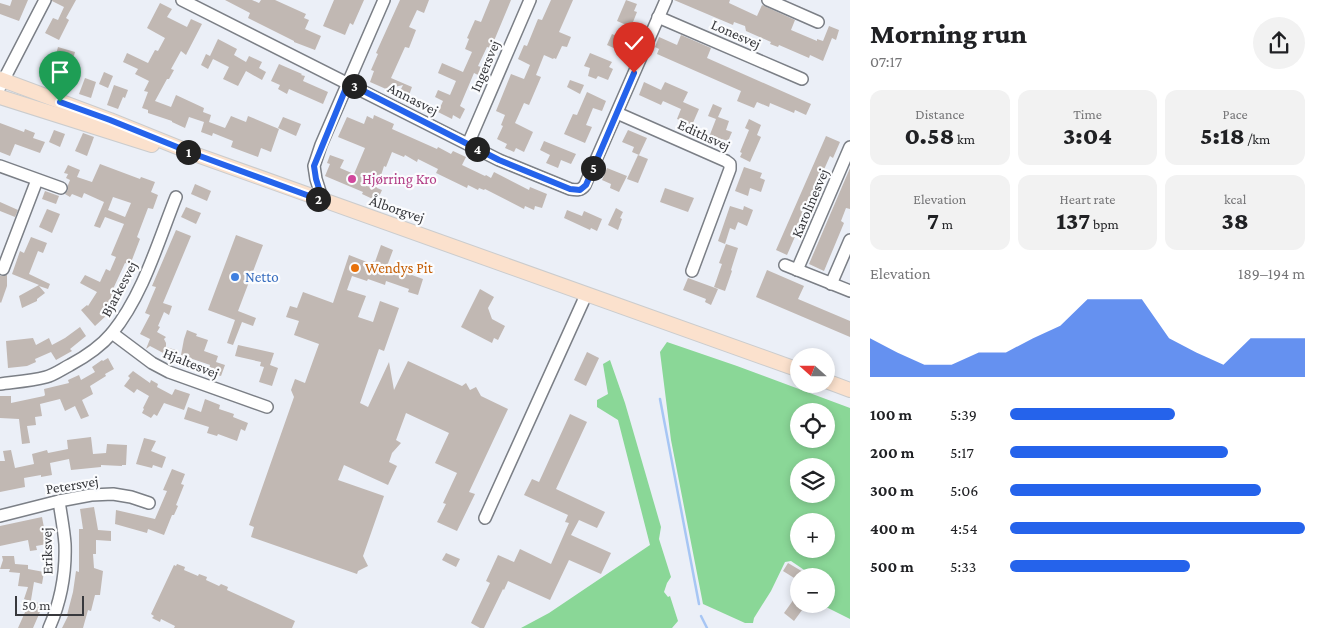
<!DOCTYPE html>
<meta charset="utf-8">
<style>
:root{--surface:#fff;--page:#f2f2f2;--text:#202124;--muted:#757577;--accent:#2563eb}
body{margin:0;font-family:"Crimson Pro",serif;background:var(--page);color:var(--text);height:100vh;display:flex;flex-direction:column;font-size:19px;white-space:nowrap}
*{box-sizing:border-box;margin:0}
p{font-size:16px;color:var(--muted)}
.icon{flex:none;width:28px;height:28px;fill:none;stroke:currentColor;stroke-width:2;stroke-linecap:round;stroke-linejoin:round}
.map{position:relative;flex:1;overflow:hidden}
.panel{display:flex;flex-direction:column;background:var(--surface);width:475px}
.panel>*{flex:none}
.needle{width:32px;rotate:291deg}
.fabs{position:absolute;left:790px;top:348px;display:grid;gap:10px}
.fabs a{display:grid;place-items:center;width:45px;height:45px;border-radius:50%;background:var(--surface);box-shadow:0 2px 8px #0003;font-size:25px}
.scale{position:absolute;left:15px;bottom:12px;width:69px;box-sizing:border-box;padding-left:5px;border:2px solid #38393d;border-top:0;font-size:14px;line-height:18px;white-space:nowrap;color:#38393d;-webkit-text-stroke:4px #fbfcfe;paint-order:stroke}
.pin{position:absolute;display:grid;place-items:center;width:42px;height:42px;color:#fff;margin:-51px -21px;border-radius:50% 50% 50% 0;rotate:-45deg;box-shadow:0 0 5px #0007}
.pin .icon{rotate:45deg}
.km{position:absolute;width:25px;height:25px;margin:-12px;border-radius:50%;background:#222;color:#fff;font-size:14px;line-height:25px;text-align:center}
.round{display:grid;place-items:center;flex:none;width:52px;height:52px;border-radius:26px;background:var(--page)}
.summary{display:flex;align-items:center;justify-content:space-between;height:85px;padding:0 20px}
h1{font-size:28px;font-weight:800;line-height:38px}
.stats{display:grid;grid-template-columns:repeat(3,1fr);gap:8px;height:85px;padding:5px 20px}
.stats div{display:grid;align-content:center;border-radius:12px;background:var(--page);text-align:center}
.stats b{font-size:25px;font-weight:800}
.stats small{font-size:14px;font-weight:400}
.stats p{font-size:14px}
.chart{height:140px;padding:10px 20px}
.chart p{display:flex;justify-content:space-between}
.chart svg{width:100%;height:90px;margin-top:5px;fill:var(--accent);opacity:.7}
ul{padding:0 20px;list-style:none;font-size:16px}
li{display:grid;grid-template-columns:80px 60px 1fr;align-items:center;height:38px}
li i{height:12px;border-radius:6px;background:var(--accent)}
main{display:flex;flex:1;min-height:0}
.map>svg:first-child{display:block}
.green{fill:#8ad797;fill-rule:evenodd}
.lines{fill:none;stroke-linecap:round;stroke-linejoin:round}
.stream{stroke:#a7c6f4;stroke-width:2.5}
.building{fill:#c1b8b3;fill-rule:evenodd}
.minor-casing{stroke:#7b7f86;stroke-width:14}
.major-casing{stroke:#cbcccd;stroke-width:16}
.minor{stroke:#fff;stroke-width:11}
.major{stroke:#fbe1cd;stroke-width:14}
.route-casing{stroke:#fff;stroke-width:10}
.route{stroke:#2563eb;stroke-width:6}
.hotel-dot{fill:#d1479c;stroke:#fbfcfe;stroke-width:2}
.food-dot{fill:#e8710a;stroke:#fbfcfe;stroke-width:2}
.shop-dot{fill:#3f7fe0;stroke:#fbfcfe;stroke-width:2}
.labels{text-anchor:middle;stroke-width:4.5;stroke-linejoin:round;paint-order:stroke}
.street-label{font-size:15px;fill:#38393d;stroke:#fbfcfe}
.hotel-label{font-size:15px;fill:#b23c85;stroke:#fbfcfe;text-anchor:start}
.food-label{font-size:15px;fill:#c56008;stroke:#fbfcfe;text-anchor:start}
.shop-label{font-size:15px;fill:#366cbe;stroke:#fbfcfe;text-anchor:start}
</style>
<main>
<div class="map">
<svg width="850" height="628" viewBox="0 0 850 628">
<rect width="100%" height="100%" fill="#ebeff7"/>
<g class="green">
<path d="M667,342L737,366L850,408V619L820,604H826V576H813L791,561L785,562L771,591L754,618L753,623H745L703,604L671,440L660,352ZM799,411H826V439H799ZM826,466V494H799V466ZM799,521H826V549H799Z"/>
<path d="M610,360L625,403L661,527L659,539L671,577L667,583L664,592L668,597L670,596L678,621L672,628H521L549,613L650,545L618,420L597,407V400L608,394L603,364Z"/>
</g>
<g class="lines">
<g class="stream">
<path d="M660,399L699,604"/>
<path d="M701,616L707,628"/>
</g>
</g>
<g class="building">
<path d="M12,0H28L19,21L0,14V3L10,6Z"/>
<path d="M52,0H76L66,18L69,20L59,40L45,33L53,18L58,20L64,7L52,1Z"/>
<path d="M225,0H252L259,3L261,0H275L306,14L304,18L309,20L305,29L321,36L315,50L294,42V41L248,18L250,13Z"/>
<path d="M334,0H364L353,25L350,23L345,35L323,26Z"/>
<path d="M400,0H429L424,13L417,10L409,27L416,30L409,48L405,47L391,78L412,87L409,95L400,91L403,85L386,89L370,82L374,71L371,70L378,54L376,53Z"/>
<path d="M490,0H511L491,48L487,47L478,66L481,67L478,75L474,73L460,106L465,109L460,119L453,115L452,119L438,112L443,101L435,97L438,90L450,95L456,81L438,73L442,63L463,72L472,52L465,49L469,39L467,38L475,20L481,22Z"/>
<path d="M551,0H573L559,32L571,37L567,47L562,46L556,59L554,58L553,59L544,55L536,75L541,77L529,105L524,103L515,123L533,132L524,152L516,148L514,152L505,148L507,144L497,139L503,126L501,125L505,115L496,111L511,74L524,79L530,65L518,59L524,45L527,46L538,19L542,20Z"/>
<path d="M626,0L637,4L634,11L637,12L631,27L617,21Z"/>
<path d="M674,0H730L729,3L757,16L762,5L795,20L791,30L817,41V39L823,41L829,26L839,30L836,40L832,38L823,61L810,55L809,58L779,45L778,47L770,44L771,42L746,31L745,26L734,22L733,25Z"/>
<path d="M160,3L172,9L167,17L187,27L191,19L202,24L188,51L186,55L181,51L171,69L174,70L169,79H167L155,101L171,107L176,95L204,108L203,112L211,115L209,122L225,128L231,116L246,122L248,116L279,129L271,152L261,148L258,157L231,147L233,141L213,133L212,136L201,132L204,122L189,117L185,128L172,122V121L148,113V110L142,108L148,92L144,91L149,81L135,74L138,69L123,62L127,53L148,63L155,50L158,51L165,38L147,28Z"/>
<path d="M612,34L631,43L627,54L607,45Z"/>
<path d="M681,35L711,48L707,58L811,104L806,115L795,110L794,113L770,103L769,107L757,102L754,108L737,101L741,91L657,54L659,49L655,47L659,37L677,45Z"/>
<path d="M218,39L237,49L234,55L246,62L249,56L262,62L259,68L266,72L262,80L246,71L238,86L223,79L229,67L213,59L208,69L201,65L206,54L210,56Z"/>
<path d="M58,47L75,52L73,59L76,60L70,76L60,73L64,61L55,58Z"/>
<path d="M590,53L612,62L609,67L613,69L608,80L598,76L596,79L588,76L590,68L584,66Z"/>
<path d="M279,64L302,74L301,75L305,76L303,81L328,92L323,104L289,89L287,94L278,89L280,85L271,81Z"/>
<path d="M104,72L113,76L108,88L99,84Z"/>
<path d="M85,78L96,82L91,98L79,94Z"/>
<path d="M570,80L584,85L580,94L567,87Z"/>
<path d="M644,82L661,90L665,82L688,92L683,102L699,109L692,125L677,119L681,109L663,101L661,105L639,95Z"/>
<path d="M114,85L128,90L125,98L123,97L118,109L107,105Z"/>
<path d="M587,92L606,101L602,111L593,108L586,125L592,127L585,143L564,134L573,114L577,115Z"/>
<path d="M713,104L722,108L718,117L729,121L726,130L732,132L728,141L722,139L721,142L709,137L716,119L708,116Z"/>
<path d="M374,115L394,124L392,129L437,149L438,147L451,154L453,151L466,157L462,165L485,176L486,175L491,178L494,172L529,190L530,187L547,194L542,208L535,206L534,210L525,206L524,209L485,189L484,190L479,188L478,190L468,185L467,188L436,173L438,169L418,159L417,162L405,155L404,157L392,152L386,167L384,166L377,188L382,190L377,201L362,194L363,192L325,176L330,164L327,163L330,155L344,160L340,168L354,174L365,148L338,137L347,117L364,124L367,116L373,119Z"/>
<path d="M283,117L301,124L296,136L278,128Z"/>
<path d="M749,119L761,125L757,135L761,137L750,162L740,157L742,153L740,152L749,130L745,128Z"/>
<path d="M0,123L24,132L25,129L35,133L33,138L45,142L40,153L15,144L10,156L0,152Z"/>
<path d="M54,130L65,134L60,147L49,142Z"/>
<path d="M628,130L647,138L639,155L632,152L634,147L622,142Z"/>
<path d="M83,133L94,137L87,156L75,151Z"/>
<path d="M826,136L840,142L833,158L830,156L822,174L826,175L817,195L814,194L806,212L809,213L801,233L797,232L787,255L776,250Z"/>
<path d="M544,141L576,154L571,164L561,160L558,168L546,163L550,155L540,150Z"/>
<path d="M638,155L648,159L638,183L627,179Z"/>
<path d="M100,164L140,179L141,177L155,182L151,192L158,195L153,209L148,208L137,237L140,239L130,265L125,263L113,289L120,293L118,297L108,314L95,326L81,310L87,305L88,306L97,292L80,283L85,275L100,282L106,269L110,271L116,257L111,255L124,224L105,217L100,228L94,226L104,202L84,193L82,198L72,194L70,197L65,194L68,190V185L70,180L66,178L68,174L64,173L68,165L80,170L77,177L92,182ZM113,197L131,203L125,217L108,210Z"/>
<path d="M744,167L762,173L760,178L765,180L761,192L750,188L748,196L735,191Z"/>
<path d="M607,168L627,176L619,192L610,188L611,184L602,180Z"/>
<path d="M850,168V209L846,208L841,221L844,223L824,271L809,264Z"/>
<path d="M195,184L211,191L207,201L191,194Z"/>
<path d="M665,188L694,198L688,212L660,202Z"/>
<path d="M45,191L59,196L56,204L42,199Z"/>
<path d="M0,202L18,210L15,217L0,211Z"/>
<path d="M730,206L743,210L744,206L753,210L747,226L738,222L735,230L730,228L725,244L718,241Z"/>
<path d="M186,207L201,213L196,224L181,217Z"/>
<path d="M616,208L623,212L620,218L622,219L618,230L608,225Z"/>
<path d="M47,209L60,214L52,233L39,227Z"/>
<path d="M567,210L582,216L584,211L602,219L597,231L591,228L590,230L564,218Z"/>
<path d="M176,230L191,236L163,303L172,306L169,315L164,312L158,326L160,327L157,332L166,337L164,339L166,343V347L179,351L175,360L166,356L167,355L150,346L146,349L150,339L140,334L150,315L145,313L156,287L152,286Z"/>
<path d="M236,235L263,245L238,311L256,318L253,326L242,322L233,345L227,343L235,320L208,310Z"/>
<path d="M31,237L47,243L43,253L38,251L29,274L50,284L48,289L39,286L45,293L37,299V301L22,308L19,296L39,285L12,274L20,251L24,253Z"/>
<path d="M726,244L738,248L731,270L732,271L725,291L714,287L722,264L719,263Z"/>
<path d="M381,245L393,250L387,266L423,279L418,295L408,292L409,289L386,281L385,285L368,279L367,281L352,276L347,290L366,296L358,317L373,322L380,301L399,308L384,351L379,349L360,403L368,407L389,362L394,390L408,361L462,386L466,383L470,390L476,387L481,396L508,409L469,492L475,494L457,531L437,522L446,504L443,503L457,473L435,463L449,433L406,413L396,440L401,443L392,453L389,462L397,466L388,485L344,465L338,480L384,496L363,556L368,566L358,571L357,574L251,537L254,527L249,525L294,397L291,390L295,379L305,383L319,344L294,335L299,321L286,317L290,306L297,308L303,292L333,303L349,255L372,264L373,261L375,262Z"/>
<path d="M767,270L804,286L798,299L850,321V337L756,297Z"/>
<path d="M7,275V286L1,303L0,302V276Z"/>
<path d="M688,278L718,289L711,305L705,302L706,299L683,290Z"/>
<path d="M480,289L494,297L488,308L492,319L505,326L498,340L494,338L492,343L461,327Z"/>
<path d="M80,327L86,336L70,349L72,351L56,360L51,352L35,359L36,362L27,366L8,368L6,341L33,338L36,345L49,338L52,345L65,338Z"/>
<path d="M187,330L197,334L196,336L208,340L204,351L218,356L216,362L225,365L221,376L208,372L210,365L181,355L184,339Z"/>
<path d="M238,345L274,353L270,365L278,368L272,386L259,382L264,367L260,366L261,362L235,356Z"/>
<path d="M587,352L599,358L586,386L574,380Z"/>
<path d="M108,358L114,369L105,374L106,376L90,386L93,394L82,400L89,416L81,419L75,406L65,411L60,399L40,404L42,416L35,417L36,425L27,426L30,443L22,444L19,419L0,418V396H11V403L44,396L45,395L44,389L69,383L68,380L79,375L81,380L95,372L92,367L102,360L103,361Z"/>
<path d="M133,371L150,383L151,380L158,384L157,387L172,395L175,389L190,394L184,410L164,403L157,416L154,414L151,418L142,413L144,409L143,408L149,396L137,389L134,393L124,386L130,378L128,376Z"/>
<path d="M205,399L220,405L219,409L234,414L233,417L248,423L245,431L241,429L237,441L218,434L217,436L207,433L209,427L184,419L188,407L201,412Z"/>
<path d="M570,414L587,422L556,489L605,512L597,528L579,520L571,535L611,553L601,574L569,560L550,600L508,581L504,590L503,589L484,628H480L471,623L490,583L486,581L498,555L514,562L520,549L551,564L569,523L565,522L568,515L524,495L532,479L539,482Z"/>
<path d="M91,437L93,454L106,453L107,444L127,445L126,465H122V466L101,465V467L71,470L69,459L50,463L52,475L41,477V475L24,478L25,487L0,492V461H5L3,451L11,450L15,468L34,464L32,454L47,450L48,453L68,449L67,440Z"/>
<path d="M144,438L156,441L151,451L166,457L162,468L153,465L152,468L136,464Z"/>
<path d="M172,469L185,474L181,484L184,485L176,505L178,506L174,515H172L164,535L148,529L147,533L115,524L116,510L155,519L167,491L163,490Z"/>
<path d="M94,507L98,530L111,531V541L96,540V554H93L94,568L103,571L100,595H95L91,611L88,610L83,628H62L68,616L67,615L73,592L76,571L79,572V529H83L80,509Z"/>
<path d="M42,517L47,544L36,546L37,550L30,551L28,540L0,546V526Z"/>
<path d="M446,553L460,559L456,567L442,560Z"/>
<path d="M2,556H14L15,564L28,565V569L44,572L42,584L34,582L31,600L43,605L33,628H18L30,601L24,599L28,587L18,586L20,573L9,572L10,569H0L3,560Z"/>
<path d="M788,563L810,576H799V581L783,571Z"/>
<path d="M177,564L185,567L184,570L198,576L199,574L207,577L206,580L219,586L221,584L228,587L227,590L295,621L292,628H174L175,626L161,619L160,622L152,618L154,616L151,614L174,565L176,566Z"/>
<path d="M794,599L799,602V604L805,606L794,621L784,613Z"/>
</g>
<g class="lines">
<g class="minor-casing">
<g id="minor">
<path d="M182,0L499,160L570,189C576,190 581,191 585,185L666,0"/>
<path d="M768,0L818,22"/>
<path d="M658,17L802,79"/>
<path d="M0,87L45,0"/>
<path d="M617,113L726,161L730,164V169L692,271"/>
<path d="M468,144L530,0"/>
<path d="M0,166L61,188"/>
<path d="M323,201L316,179L314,166L321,145L384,0"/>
<path d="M785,265L850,291"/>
<path d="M3,269L37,180"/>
<path d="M797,270L850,147"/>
<path d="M831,284L850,240"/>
<path d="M112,333L152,363L169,372L267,407"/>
<path d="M0,384C15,382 31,381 46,377C54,375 62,369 70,365C85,357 101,346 112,333C143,295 158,242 176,197"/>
<path d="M0,516L59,501L91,495L113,494L131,497L149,503"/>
<path d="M485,518L586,295"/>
<path d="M49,628C61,601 66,573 65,544C64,530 61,515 59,501"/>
</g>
</g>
<g class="major-casing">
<g id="major">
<path d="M0,79L110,120L197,155L799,370"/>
<path d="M0,97L152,145"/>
<path d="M826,381L850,390"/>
</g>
</g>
<use href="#minor" class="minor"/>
<use href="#major" class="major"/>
</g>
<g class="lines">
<g class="route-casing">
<path id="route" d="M60,102L110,120L197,155L323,201L316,179L314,166L348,83L499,160L570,189L580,190L586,185L634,73"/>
</g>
<use href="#route" class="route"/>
</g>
<circle class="hotel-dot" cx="352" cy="179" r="5"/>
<circle class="food-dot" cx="355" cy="268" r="5"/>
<circle class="shop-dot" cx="235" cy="277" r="5"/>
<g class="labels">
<g class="street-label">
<text transform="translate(736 34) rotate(24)" y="5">Lonesvej</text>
<text transform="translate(485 66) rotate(-67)" y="5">Ingersvej</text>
<text transform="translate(413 99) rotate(27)" y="5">Annasvej</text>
<text transform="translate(704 135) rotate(25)" y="5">Edithsvej</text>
<text transform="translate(810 203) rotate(-67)" y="5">Karolinesvej</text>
<text transform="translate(397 209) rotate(19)" y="5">Ålborgvej</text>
<text transform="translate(119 289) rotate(-62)" y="5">Bjarkesvej</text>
<text transform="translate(191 363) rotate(22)" y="5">Hjaltesvej</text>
<text transform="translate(72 485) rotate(-9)" y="5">Petersvej</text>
<text transform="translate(47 551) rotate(-91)" y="5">Eriksvej</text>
</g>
<g class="hotel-label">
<text x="362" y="184">Hjørring Kro</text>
</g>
<g class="food-label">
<text x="365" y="273">Wendys Pit</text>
</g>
<g class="shop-label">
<text x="245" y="282">Netto</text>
</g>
</g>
</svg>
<div class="fabs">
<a><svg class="needle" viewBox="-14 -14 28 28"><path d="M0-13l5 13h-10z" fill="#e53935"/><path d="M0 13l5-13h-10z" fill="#757577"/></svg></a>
<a><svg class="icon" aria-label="locate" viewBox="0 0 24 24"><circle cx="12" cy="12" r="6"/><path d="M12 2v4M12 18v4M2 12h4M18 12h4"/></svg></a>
<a><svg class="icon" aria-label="layers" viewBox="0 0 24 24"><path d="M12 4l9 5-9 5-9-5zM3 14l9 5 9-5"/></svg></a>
<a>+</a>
<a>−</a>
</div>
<div class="scale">50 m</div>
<div class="pin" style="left:60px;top:102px;background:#1e9e55"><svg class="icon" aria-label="arrive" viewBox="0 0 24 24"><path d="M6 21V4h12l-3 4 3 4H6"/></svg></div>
<div class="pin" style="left:634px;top:73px;background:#d93025"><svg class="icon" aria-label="check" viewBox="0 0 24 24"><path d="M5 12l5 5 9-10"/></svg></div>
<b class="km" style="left:188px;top:152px">1</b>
<b class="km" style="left:318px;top:199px">2</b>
<b class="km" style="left:354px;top:86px">3</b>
<b class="km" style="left:477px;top:149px">4</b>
<b class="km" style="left:593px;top:168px">5</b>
</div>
<section class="panel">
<div class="summary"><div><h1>Morning run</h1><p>07:17</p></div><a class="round"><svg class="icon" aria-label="share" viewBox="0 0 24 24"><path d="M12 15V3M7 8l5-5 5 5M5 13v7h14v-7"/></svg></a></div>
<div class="stats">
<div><p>Distance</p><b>0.58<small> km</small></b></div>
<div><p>Time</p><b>3:04</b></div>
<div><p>Pace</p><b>5:18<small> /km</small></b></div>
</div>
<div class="stats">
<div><p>Elevation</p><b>7<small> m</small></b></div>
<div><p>Heart rate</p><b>137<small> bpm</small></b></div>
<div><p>kcal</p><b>38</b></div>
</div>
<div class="chart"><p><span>Elevation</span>189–194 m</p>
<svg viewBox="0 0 160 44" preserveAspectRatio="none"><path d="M0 44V25L10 32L20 38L30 38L40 32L50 32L60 25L70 19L80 6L90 6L100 6L110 25L120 32L130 38L140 25L150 25L160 25V44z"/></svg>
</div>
<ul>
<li><b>100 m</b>5:39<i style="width:56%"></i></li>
<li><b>200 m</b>5:17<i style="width:74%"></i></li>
<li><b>300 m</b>5:06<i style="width:85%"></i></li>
<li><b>400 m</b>4:54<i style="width:100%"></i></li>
<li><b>500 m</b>5:33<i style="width:61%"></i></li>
</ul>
</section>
</main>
